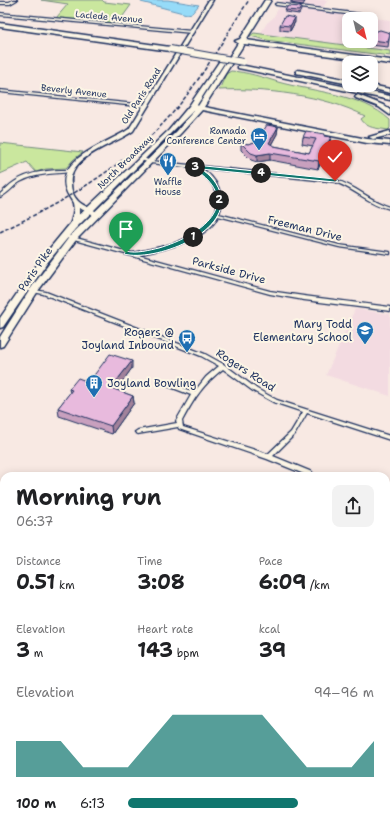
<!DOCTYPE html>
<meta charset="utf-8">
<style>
:root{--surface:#fff;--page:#f2f2f2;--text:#202124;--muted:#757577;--accent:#0f766e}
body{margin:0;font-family:"Shantell Sans",sans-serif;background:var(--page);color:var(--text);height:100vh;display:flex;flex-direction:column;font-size:15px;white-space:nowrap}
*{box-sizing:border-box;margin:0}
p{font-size:13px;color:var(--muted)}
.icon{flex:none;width:22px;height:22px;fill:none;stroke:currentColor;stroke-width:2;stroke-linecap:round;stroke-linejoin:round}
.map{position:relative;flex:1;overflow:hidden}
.side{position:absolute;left:0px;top:472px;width:390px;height:354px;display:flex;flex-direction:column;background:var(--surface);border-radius:12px 12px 0 0;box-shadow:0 2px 10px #0003}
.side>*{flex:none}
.needle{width:26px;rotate:145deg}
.buttons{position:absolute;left:342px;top:12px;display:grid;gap:8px}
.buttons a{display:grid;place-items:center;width:36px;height:36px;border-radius:8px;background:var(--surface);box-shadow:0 2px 10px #0003;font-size:20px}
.pin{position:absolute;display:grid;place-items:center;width:34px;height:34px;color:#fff;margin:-41px -17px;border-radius:50% 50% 50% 0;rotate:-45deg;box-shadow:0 0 4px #0007}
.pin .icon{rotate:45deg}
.km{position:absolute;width:20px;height:20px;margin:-10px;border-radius:50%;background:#222;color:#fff;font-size:11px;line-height:20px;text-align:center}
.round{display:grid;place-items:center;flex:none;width:42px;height:42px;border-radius:8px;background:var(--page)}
.headline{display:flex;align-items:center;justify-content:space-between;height:68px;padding:0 16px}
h1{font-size:22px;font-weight:700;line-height:30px}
.figures{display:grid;grid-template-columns:repeat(3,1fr);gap:6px;height:68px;padding:4px 16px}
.figures div{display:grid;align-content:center}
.figures b{font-size:20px;font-weight:700}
.figures small{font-size:11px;font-weight:400}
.figures p{font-size:11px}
.chart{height:112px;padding:8px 16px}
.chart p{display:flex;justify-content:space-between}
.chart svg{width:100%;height:72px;margin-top:4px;fill:var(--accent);opacity:.7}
ul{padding:0 16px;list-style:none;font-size:13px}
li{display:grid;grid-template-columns:64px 48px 1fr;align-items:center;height:30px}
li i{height:10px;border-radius:5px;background:var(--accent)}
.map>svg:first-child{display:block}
.built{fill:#f3dbe1;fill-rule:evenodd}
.green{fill:#cae79e;stroke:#728b7e}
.water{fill:#96dbf8;stroke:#6596ba}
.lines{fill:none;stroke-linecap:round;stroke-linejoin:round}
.street-casing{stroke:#1b2f5e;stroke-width:2.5}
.secondary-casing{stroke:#1b2f5e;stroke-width:3}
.highway-casing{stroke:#1b2f5e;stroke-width:3}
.street{fill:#fcf5e5;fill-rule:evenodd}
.secondary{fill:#fcf5e5;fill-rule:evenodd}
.highway{fill:#fcf5e5;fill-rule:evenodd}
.rail{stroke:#1b2f5e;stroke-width:1.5;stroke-dasharray:4 2;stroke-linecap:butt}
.highway-bridge-casing{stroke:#1b2f5e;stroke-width:8;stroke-linecap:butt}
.highway-bridge{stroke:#fcf5e5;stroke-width:6}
.wall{fill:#c8a0be;stroke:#1b2f5e}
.shaded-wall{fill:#a2829b;stroke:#1b2f5e}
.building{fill:#e8badd;stroke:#1b2f5e}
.route{fill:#0f766e;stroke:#fff}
.labels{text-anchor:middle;stroke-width:4;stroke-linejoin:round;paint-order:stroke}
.far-street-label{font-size:9px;fill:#1b2f5e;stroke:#fcf5e5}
.far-poi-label{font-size:9px;fill:#1b2f5e;stroke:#fcf5e5;text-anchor:end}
.street-label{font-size:11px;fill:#1b2f5e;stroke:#fcf5e5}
.poi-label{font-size:11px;fill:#1b2f5e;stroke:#fcf5e5;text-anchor:end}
</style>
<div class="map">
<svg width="390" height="826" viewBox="0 0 390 826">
<rect width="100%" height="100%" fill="#f8e9e3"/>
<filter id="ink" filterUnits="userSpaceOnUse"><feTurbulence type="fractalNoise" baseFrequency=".025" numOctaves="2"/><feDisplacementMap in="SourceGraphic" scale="8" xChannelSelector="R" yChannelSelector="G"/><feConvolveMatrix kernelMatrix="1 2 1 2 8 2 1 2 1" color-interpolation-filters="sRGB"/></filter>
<g filter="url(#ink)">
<g class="built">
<path d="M283,0H328L323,7L318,11L390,20V51L260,34L267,23L273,18ZM349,19H371V41H349Z"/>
<path d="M355,309L390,314V396L326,375Z"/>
</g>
<g class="green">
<path d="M41,0H102L104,2L131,5L118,23L56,18L68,4Z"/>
<path d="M254,33L390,51V56L266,40L250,36Z"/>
<path d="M231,71C247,72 262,77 278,82C314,92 362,94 390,120V128L388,130C377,128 367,129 361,119L365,116C325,95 263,88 219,90L226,74Z"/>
<path d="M0,143L83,152L73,160L66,168L46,169L36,172L27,162L0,174Z"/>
<path d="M390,486V683L386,681V495Z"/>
</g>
<path class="water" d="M141,0H168L199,5L192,13L187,14L141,2Z"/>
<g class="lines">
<g class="street-casing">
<g id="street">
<path d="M13,0H17L10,4H0V2H9Z"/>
<path d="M277,3L369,15L371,16L369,17L276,5L275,4Z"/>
<path d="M0,13L192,31L194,32L192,33L0,15Z"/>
<path d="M0,90L146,105L148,106L146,107L0,92Z"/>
<path d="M141,158H143L151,161L335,180C355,185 370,201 390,207V209C368,204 355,189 335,182L201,168C217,178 226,196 219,214L339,245L390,252V254L339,247L218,216C208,241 161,250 138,255L270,291L304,296L390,307V311L304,300L270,294L63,237V235H65L132,253L160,247L175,243L190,237L203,229L212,219L217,208L216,193L213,185L206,176L195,168L150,163L141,160Z"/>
<path d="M69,170L71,171L70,172C53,174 36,173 20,182C13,186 8,194 0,197V194C5,190 9,185 14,182C30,171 50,170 69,170Z"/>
<path d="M23,288H25L46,292L205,354L225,365L257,389L277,400L390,436V440L307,413L295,434L273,456L312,472L313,474L312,476H309L267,459L179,429L178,427L138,434L136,433L135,432L138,430L177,423L176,421L191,395L165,385L164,384L165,383H169L194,392L206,377L219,366L201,356L43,294L23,290ZM223,369L253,391L273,402L303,412L291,432L268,454L183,427L182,421C194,399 203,384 223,369Z"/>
<path d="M0,507L4,508V513L0,512Z"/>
<path d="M386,682L390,683V689L386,688Z"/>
</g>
</g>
<g class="secondary-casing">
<path id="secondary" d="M209,0H213L133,131C114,145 68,156 71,184C71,190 74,197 78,201C84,207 93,208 99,214L96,216L94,215L79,208V217L75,227L74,228H70L69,227C72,220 75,211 73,203C71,199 67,194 66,190C55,158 109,143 129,129Z"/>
</g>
<g class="highway-casing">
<g id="highway">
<path d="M265,0H271L246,40L390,60V64L244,44L204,107L367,139L390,141V145L367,143L202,110L181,133L76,240L38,291L3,346L0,347V337L31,288L70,236L177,131L195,109L75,229L47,263L3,327L0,328V318L41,259L69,225L169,130L189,106L221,59H225L226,60L197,105L198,106L238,43L235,41L240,39Z"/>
<path d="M0,23L170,47L173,49L170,51L0,27Z"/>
<path d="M240,65L390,96V100L238,68V66Z"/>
<path d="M298,70L349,80V84L296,73V71Z"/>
<path d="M359,85H371L390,89V93Z"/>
<path d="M358,95L383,105L390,110V115L379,107L356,98L355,97Z"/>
<path d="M390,131V135L373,139L369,137Z"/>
</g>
</g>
<use href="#street" class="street"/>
<use href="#secondary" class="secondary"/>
<use href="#highway" class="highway"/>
<path class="rail" d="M0,232C65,201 129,165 176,109C204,75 225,36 249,0"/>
<g class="highway-bridge-casing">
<path id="highway-bridge" d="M170,49L243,62"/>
</g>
<use href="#highway-bridge" class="highway-bridge"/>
</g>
<g class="wall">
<path d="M291,0H306L303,5L291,3Z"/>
<path d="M301,7V10L299,14L285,12V10Z"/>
<path d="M295,22L290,31L280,30V25Z"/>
<path d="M390,33L388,47L370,45L371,40Z"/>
<path d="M278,127L277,134L271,145L274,146L309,153L313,146L302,144L303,137L325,136L331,137L330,144L318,169L270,160L257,162L251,160L241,150V143L249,144L257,141Z"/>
<path d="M132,368L116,390L133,396L134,403L112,434L59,416L58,408L70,393L69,389L89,382Z"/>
</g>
<g class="shaded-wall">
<path d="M295,18V22L290,31V26Z"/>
<path d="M278,127L277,134L268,150L269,143Z"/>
<path d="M331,137L330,144L318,169L319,161Z"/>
<path d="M270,153V160L257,162V155Z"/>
<path d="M132,361V368L112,396L111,388Z"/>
<path d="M133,396L134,403L112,434L111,426Z"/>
</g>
<g class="building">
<path d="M291,0H305L304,2L291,1Z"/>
<path d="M288,6L301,7L299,11L285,10Z"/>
<path d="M285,16L295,18L290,26L280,25Z"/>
<path d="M380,30L390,33L388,42L371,40L374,32Z"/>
<path d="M267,125L278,127L269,143L274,146L309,153L316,139L303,137L306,131L325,134L324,136L331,137L319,161L270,153L257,155L251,153L241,143L249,144L257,141Z"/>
<path d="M110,354L132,361L111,388L133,396L111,426L58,408L72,390L69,389L78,378L89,382Z"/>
</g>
</g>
<path class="route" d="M195,165L335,179L338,181L335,182L201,169C211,175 218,184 221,195C229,234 154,262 124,254L126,251C136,254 150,250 159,248C200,236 247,203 193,168Z"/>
<defs>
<g id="hotel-pin" transform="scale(0.9)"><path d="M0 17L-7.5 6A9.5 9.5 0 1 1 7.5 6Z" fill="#1f6fb2" stroke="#fcf5e5"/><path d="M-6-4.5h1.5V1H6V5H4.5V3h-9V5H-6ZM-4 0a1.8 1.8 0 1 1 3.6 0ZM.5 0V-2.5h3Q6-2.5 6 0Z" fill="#fff"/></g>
<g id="restaurant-pin" transform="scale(0.9)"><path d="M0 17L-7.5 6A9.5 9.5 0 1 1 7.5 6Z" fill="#1f6fb2" stroke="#fcf5e5"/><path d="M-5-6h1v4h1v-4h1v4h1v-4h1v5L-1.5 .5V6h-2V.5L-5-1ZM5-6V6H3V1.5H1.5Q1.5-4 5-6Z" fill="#fff"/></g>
<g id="school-pin" transform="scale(0.9)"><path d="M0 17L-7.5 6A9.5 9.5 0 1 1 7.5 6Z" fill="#1f6fb2" stroke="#fcf5e5"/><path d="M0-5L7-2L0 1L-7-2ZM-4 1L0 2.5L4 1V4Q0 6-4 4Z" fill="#fff"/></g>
<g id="bus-pin" transform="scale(0.9)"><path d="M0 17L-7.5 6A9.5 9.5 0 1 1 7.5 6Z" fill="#1f6fb2" stroke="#fcf5e5"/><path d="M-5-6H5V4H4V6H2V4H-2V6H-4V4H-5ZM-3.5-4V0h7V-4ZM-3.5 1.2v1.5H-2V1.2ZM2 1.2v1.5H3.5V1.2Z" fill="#fff"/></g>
<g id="building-pin" transform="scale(0.9)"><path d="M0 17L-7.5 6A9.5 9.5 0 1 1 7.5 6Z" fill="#1f6fb2" stroke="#fcf5e5"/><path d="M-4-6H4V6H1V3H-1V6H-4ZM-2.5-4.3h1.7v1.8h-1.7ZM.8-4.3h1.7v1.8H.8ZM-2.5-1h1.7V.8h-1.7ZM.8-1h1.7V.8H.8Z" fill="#fff"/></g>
</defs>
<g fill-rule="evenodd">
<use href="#hotel-pin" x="259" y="136"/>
<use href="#restaurant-pin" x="168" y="161"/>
<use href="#school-pin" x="365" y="330"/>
<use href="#bus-pin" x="187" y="338"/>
<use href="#building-pin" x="94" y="383"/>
</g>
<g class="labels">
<g class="far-street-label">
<text transform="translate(109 17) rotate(5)" y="3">Laclede Avenue</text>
<text transform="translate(74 91) rotate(6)" y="3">Beverly Avenue</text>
<text transform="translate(141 96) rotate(-57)" y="3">Old Paris Road</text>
<text transform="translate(125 162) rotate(-44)" y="3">North Broadway</text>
</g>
<g class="far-poi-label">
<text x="246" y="134">Ramada<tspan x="246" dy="10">Conference Center</tspan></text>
<text x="168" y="185" text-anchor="middle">Waffle<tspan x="168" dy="10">House</tspan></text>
</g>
<g class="street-label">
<text transform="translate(305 228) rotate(14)" y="4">Freeman Drive</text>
<text transform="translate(35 269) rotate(-55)" y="4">Paris Pike</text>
<text transform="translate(229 270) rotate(15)" y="4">Parkside Drive</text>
<text transform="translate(246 370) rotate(33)" y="4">Rogers Road</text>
</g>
<g class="poi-label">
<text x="352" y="328">Mary Todd<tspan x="352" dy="13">Elementary School</tspan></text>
<text x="174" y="336">Rogers @<tspan x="174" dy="13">Joyland Inbound</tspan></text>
<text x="107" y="387" text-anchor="start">Joyland Bowling</text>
</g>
</g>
</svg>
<div class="buttons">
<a><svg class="needle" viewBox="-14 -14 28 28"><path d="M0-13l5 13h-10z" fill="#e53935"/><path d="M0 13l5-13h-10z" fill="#757577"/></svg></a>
<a><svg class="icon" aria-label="layers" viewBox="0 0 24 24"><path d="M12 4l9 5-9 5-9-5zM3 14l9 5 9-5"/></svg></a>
</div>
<div class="pin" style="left:126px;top:253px;background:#1e9e55"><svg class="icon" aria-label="arrive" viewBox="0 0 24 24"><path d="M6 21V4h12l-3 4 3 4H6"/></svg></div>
<div class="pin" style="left:335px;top:181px;background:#d93025"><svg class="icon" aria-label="check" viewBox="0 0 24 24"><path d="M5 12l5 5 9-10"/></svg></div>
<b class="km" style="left:193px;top:237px">1</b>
<b class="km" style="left:219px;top:200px">2</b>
<b class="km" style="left:195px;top:167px">3</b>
<b class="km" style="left:261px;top:173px">4</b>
<section class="side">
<div class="headline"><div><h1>Morning run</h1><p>06:37</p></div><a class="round"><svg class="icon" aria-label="share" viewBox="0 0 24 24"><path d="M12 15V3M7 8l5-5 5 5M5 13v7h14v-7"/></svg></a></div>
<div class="figures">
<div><p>Distance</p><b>0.51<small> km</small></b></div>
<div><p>Time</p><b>3:08</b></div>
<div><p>Pace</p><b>6:09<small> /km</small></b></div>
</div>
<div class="figures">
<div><p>Elevation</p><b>3<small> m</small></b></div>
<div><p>Heart rate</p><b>143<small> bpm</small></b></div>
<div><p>kcal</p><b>39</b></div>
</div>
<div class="chart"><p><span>Elevation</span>94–96 m</p>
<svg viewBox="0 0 160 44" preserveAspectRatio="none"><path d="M0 44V22L10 22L20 22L30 38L40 38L50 38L60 22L70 6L80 6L90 6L100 6L110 6L120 22L130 38L140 38L150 38L160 22V44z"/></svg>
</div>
<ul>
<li><b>100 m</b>6:13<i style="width:69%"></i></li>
</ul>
</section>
</div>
